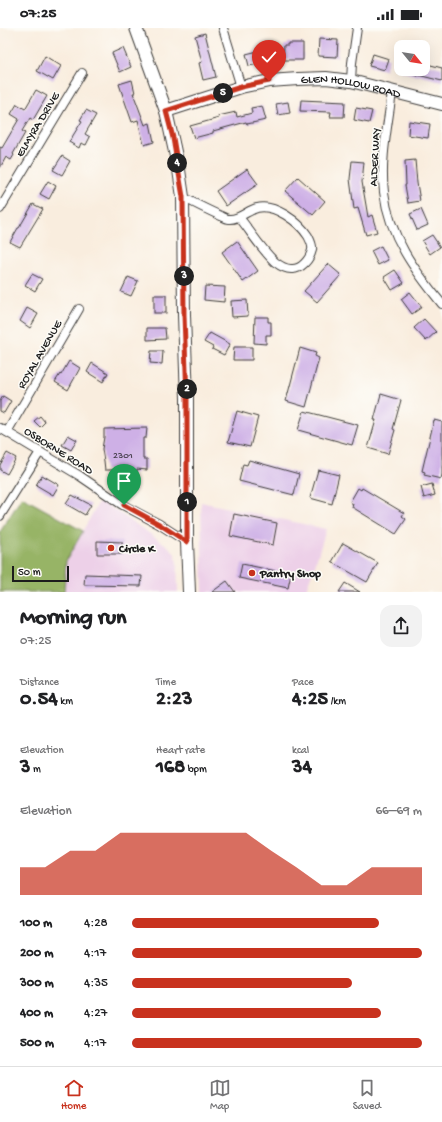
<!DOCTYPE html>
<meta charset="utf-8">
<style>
:root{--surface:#fff;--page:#f2f2f2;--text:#202124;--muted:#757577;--line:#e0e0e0;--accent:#c8321e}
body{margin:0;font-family:"Gochi Hand",sans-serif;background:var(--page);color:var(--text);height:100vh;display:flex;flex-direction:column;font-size:15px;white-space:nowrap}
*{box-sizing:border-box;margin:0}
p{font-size:13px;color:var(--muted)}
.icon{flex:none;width:22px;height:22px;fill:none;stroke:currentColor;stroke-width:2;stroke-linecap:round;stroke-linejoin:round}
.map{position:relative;height:564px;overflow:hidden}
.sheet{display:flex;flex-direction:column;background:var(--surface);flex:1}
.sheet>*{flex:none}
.needle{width:26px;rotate:120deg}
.fabs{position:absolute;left:394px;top:12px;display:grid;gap:8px}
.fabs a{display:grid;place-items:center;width:36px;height:36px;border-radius:8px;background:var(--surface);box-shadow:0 4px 16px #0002;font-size:20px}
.scale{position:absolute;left:12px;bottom:10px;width:57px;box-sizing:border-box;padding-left:4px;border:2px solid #1c1c1c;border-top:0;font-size:11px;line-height:14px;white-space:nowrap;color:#1c1c1c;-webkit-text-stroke:3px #fdfcf7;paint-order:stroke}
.pin{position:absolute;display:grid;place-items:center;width:34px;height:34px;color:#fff;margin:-41px -17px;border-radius:50% 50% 50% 0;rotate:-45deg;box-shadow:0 0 4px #0007}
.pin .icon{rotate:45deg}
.km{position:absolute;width:20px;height:20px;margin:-10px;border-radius:50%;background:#222;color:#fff;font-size:11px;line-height:20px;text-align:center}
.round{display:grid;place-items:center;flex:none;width:42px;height:42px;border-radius:12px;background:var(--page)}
.overview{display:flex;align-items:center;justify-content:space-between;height:68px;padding:0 20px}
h1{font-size:22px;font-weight:700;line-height:30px}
.figures{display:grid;grid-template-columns:repeat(3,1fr);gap:6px;height:68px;padding:4px 20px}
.figures div{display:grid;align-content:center}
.figures b{font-size:20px;font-weight:700}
.figures small{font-size:11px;font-weight:400}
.figures p{font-size:11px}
.chart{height:112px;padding:8px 20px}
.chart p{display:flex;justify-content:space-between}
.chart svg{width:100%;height:72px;margin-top:4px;fill:var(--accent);opacity:.7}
ul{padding:0 20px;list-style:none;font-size:13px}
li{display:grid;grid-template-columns:64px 48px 1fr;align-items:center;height:30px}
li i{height:10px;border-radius:5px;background:var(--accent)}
.status{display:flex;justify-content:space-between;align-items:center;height:28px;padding:0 20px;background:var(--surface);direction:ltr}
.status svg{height:11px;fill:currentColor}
.tabs{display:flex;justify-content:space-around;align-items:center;height:56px;border-top:1px solid var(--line);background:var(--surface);font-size:11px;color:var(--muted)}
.tabs a{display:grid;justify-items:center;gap:2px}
.tabs .current{color:var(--accent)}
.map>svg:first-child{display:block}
.built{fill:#edd0e8}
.forest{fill:#97b466;stroke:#5a6841}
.building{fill:#ceb0e6}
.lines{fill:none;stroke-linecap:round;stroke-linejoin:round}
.street-casing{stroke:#3d3b39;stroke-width:10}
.secondary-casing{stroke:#3d3b39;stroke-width:14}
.street{stroke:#fff;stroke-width:8}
.secondary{stroke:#fff;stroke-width:12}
.route-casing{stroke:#fff;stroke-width:8}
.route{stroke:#c8321e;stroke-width:5}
.poi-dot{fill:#c8321e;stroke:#fdfcf7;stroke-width:1.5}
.labels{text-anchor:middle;stroke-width:3;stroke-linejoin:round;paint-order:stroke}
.number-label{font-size:10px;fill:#48414e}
.street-label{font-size:12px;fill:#1c1c1c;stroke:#fdfcf7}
.poi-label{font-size:12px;font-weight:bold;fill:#1c1c1c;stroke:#fdfcf7;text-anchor:start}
</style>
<div class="status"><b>07:25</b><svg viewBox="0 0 49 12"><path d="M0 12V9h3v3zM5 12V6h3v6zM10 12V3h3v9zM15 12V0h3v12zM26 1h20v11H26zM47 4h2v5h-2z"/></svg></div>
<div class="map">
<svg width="442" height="564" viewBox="0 0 442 564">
<rect width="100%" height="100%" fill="#fdfcf7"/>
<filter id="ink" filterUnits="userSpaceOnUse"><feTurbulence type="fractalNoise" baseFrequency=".025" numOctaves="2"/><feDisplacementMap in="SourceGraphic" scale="8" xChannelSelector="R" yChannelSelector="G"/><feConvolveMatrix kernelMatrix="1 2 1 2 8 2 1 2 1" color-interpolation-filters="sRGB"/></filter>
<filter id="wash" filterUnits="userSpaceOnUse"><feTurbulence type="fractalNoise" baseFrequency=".012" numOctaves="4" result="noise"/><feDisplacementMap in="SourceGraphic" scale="16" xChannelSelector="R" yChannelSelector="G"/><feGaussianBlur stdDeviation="0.9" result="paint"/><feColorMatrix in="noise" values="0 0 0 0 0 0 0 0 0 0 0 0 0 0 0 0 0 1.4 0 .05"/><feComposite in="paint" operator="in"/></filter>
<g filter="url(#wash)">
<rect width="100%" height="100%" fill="#f9edde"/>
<g class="built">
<path d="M100,472L168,518L175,526L177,535L178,564H64L66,533Z"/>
<path d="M201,474L326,501L315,537L305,564H203Z"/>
</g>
<path class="forest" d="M22,469L83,503L66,533L64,564H0V504Z"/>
<g id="blocks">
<g class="building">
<path d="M205,5L216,49L203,52L199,35L202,34L195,8Z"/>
<path d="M319,11L338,12L337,29L318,28Z"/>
<path d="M288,15H303V32H283L284,17H288Z"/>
<path d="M123,20L131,39L120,44L112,25Z"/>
<path d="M270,20L273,33L249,38L246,26Z"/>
<path d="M373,26L389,31L385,42L369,38Z"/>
<path d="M45,28L61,38L53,52L37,43Z"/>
<path d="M427,36L442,40V53L418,47V48L400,43L401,41H426Z"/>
<path d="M132,52L135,65H133L145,97L150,95L154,114L144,117L138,92L132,94L123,68L119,56Z"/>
<path d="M36,62L47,68L33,92L30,90L22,103L25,105L13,126L14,127L11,132L6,129L0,140V119L2,120L19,91L11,86L17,76L25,81Z"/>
<path d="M301,72L345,74L344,89H330L331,84L300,83Z"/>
<path d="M288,74L290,85L278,87L276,76Z"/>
<path d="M262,78L266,92L247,96L246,94L213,103V105L194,110L190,98L219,90L218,88L236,84L237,89L252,85L251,80Z"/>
<path d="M356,80L372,83L369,95L354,92Z"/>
<path d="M86,82L96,87L85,106L90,109L86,117L81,115L79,120L69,114L82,93L80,92Z"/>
<path d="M409,93L430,96L428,110L408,107Z"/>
<path d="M62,128L70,133L62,147L53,142Z"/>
<path d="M415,132L417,155L420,173L408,175L405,157H406L405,133Z"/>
<path d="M352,133L364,134L362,154L368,189L372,187L377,204L366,207L358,180L354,181L350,151Z"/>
<path d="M247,141L258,156L226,178L216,163Z"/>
<path d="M298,149L325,173L313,187L285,163Z"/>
<path d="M48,153L56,158L49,171L40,166Z"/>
<path d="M33,176L43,181L20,219L10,214L18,200H19Z"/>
<path d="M421,181L428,197L417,202L410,186Z"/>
<path d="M432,207L440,219L430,226L422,213Z"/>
<path d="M237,213L258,243L243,254L222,224Z"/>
<path d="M381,218L388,232L378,237L371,223Z"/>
<path d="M328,236L341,247L317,274L304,263Z"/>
<path d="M395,242L404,255L392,262L384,249Z"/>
<path d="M32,246L42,251L35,263L25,257Z"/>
<path d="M128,249L138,253L131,268L121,264Z"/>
<path d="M205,258L225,259L224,274L204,272Z"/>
<path d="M410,264L422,279L412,286L401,271Z"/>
<rect x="154" y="267" width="12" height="18"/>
<path d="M247,272L248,288L232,289L231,273Z"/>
<path d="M27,280L38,286L30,300L20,293Z"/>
<path d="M255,289H268V294H271V307H266V316L254,315Z"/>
<path d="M424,291L436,304L426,313L414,300Z"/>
<path d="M147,300H165L166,311L147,312Z"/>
<path d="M210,305L230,316L224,327L212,321L213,319L204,314Z"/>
<path d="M234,319H252V332H233Z"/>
<path d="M300,320L316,325L315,328L319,330L306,379L286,373Z"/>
<path d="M151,323H163L162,336L150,335Z"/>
<path d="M69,333L80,340L68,362L55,354L60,346L61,347Z"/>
<path d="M92,335L108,345L103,354L87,344Z"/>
<path d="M381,366L401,372L393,401L395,402L388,426L368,420L376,392H374Z"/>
<path d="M3,368L11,373L4,385L0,383V373Z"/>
<path d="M237,383L258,389L250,419L228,414Z"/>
<path d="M304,383L358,397L352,417L298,402Z"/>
<path d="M40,388L45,394L40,399L34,393Z"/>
<path d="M434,392L442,394V446L441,451L424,447L425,444L422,443Z"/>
<path d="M147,400L146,410H143V431H147V442L137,441V445L115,446V442H105L104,433L102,421L104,409V401Z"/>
<path d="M68,407L77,412L71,422L62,417Z"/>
<path d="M7,425L16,430L7,446L0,442V437Z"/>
<path d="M249,432L299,446L294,467L239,453L243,436L247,437Z"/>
<path d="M318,442L339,447L332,476L310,470Z"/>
<path d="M42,447L59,457L53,467L36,457Z"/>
<path d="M432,456L435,467L424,470L421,459Z"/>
<path d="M358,460L361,462L362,460L404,485L402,488L406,491L396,506L352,479L353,476L350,474Z"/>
<path d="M72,467L91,477L85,487L66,476Z"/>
<path d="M234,486L277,495L273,517L230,508Z"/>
<path d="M97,513L122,514V526H97Z"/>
<path d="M343,515L378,535L367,554L332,534Z"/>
<path d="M242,536L291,546L288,560L239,550Z"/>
<path d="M85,546L142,548L141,558L84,557Z"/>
<path d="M227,553L235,564H212Z"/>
<path d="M345,555L360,564H339Z"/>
</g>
</g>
</g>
<g filter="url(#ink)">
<use href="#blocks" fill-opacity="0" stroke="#3d3b39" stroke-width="1"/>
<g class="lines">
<g class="street-casing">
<g id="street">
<path d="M223,0L241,59"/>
<path d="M351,53L352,35L357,0"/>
<path d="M392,64C388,97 380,131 384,164C389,208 415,243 442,276"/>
<path d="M183,169C195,176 208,182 221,188C223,189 227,191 229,191C239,192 248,182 257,180C274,175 299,194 308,208C310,212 313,217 312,222C310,231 301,242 291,241C286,241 279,237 275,234C261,221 251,204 239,189"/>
<path d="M0,181L82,45"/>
<path d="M0,400L80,448L121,476L159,496L187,514"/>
<path d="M7,404L79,281"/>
<path d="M0,488L40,424"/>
</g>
</g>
<g class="secondary-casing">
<g id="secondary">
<path d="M136,0L166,83L179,142L183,169L184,287L187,371V514L189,564"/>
<path id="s1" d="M166,83L241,59L269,53L298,51L326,50L351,53L442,76"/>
</g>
</g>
<use href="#street" class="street"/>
<use href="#secondary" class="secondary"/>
</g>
</g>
<g class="lines" filter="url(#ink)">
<g class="route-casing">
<path id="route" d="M124,477L159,496L187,514V371L184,287L183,169L173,110L166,83L241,59L269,53"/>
</g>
<use href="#route" class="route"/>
</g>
<g class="poi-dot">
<circle cx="111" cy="520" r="4"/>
<circle cx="252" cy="545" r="4"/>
</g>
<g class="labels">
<g class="number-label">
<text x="123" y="430">2301</text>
</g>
<g class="street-label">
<text dy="4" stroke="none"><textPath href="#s1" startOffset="190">GLEN HOLLOW ROAD</textPath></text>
<text transform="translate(37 96) rotate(-59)" y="4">ELMYRA DRIVE</text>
<text transform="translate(374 129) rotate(-87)" y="4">ALDER WAY</text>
<text transform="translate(39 326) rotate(-60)" y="4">ROYAL AVENUE</text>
<text transform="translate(59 422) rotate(32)" y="4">OSBORNE ROAD</text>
</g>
<g class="poi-label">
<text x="119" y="524">Circle K</text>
<text x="260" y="549">Pantry Shop</text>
</g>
</g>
</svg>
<div class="fabs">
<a><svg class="needle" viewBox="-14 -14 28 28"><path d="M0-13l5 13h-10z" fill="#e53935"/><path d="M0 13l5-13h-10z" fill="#757577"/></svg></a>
</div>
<div class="scale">50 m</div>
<div class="pin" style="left:124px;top:477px;background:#1e9e55"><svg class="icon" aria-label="arrive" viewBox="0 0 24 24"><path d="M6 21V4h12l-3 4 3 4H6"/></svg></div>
<div class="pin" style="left:269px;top:53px;background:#d93025"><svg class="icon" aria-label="check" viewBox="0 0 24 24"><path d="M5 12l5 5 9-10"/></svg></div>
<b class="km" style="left:187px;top:474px">1</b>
<b class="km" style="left:187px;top:361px">2</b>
<b class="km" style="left:184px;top:248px">3</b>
<b class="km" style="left:177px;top:135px">4</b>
<b class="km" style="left:223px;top:65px">5</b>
</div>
<section class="sheet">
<div class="overview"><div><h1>Morning run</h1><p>07:25</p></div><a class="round"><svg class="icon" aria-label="share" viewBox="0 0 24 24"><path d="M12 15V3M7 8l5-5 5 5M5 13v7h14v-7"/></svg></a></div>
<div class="figures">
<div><p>Distance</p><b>0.54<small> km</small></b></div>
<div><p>Time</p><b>2:23</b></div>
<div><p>Pace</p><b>4:25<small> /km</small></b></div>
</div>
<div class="figures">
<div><p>Elevation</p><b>3<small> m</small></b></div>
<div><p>Heart rate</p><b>168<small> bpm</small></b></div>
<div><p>kcal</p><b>34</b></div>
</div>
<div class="chart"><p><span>Elevation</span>66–69 m</p>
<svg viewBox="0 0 160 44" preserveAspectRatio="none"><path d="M0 44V27L10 27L20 17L30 17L40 6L50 6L60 6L70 6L80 6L90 6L100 17L110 27L120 38L130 38L140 27L150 27L160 27V44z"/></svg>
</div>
<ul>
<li><b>100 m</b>4:28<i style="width:85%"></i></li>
<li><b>200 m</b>4:17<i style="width:100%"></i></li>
<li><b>300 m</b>4:35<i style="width:76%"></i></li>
<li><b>400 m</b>4:27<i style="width:86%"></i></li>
<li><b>500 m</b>4:17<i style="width:100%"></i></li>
</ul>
</section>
<nav class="tabs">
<a class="current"><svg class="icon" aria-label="home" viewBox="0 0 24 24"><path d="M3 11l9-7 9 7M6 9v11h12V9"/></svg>Home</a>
<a><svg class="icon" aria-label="map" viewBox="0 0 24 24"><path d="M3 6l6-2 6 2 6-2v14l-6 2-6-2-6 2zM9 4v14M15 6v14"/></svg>Map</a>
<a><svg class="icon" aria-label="saved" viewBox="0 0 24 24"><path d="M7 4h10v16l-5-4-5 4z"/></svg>Saved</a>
</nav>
